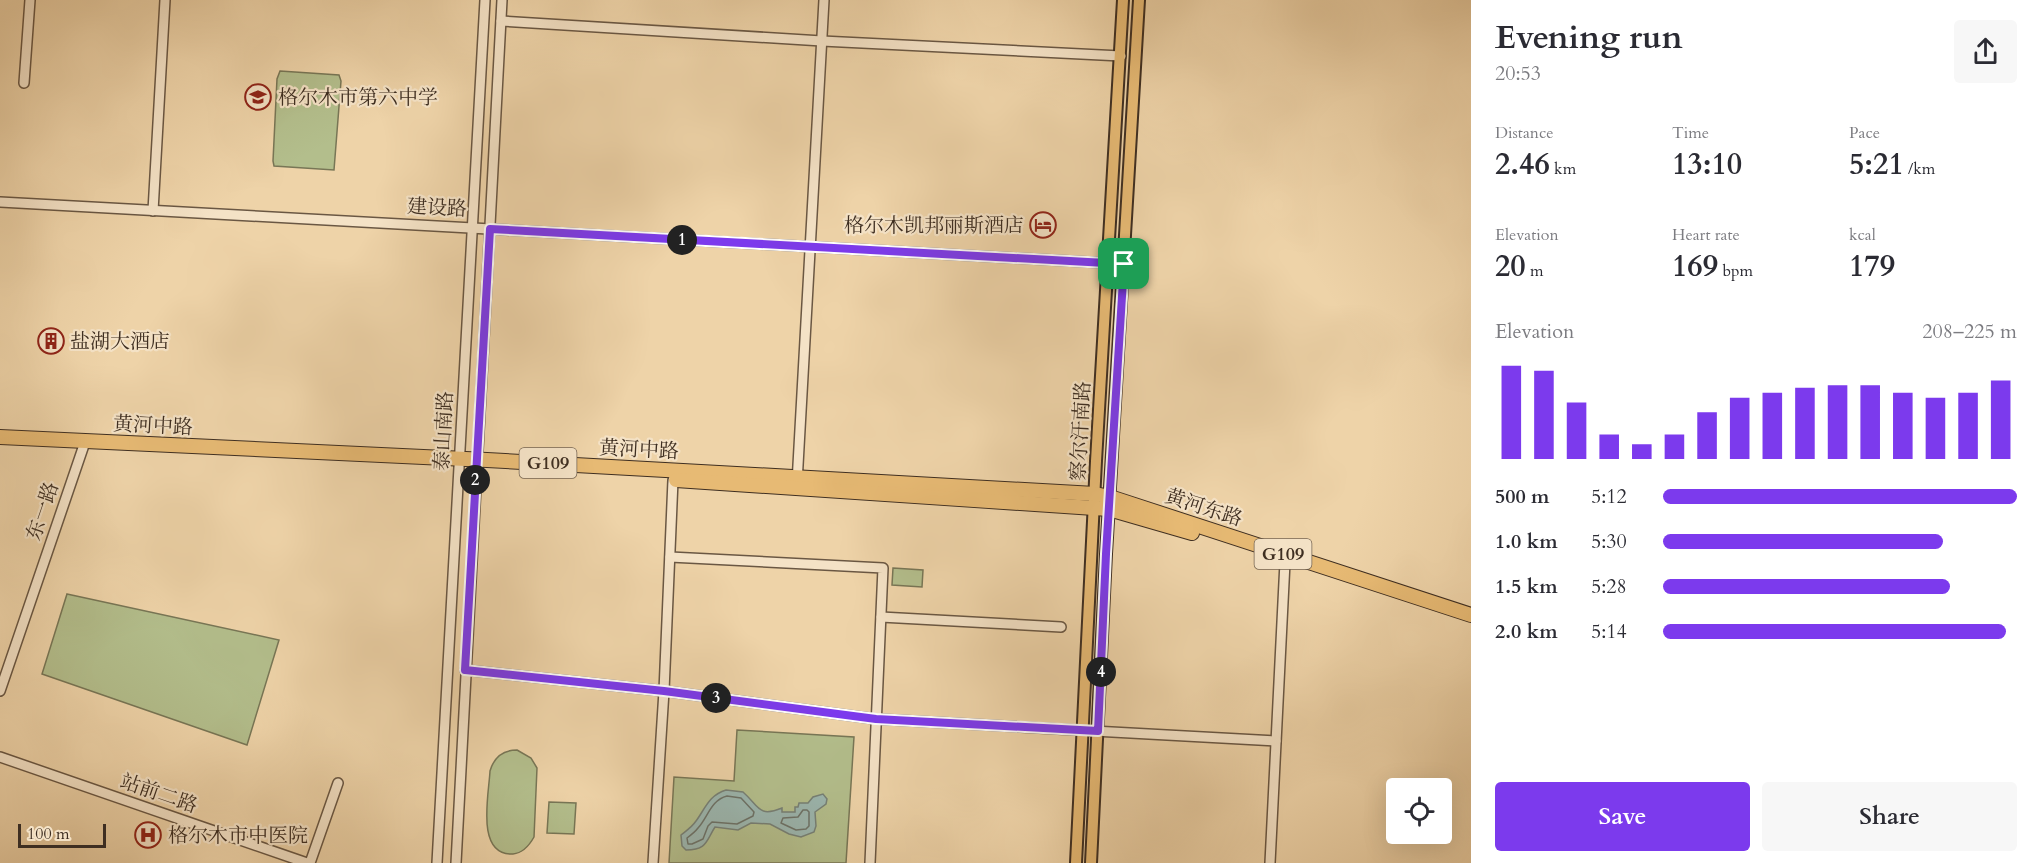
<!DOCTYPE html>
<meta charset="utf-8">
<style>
:root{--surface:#fff;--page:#f7f7f7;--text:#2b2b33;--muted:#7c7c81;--accent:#7c3aed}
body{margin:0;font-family:Cardo,"Noto Serif SC",serif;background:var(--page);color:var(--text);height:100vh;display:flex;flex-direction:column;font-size:22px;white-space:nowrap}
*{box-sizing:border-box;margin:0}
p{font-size:20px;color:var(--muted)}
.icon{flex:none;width:33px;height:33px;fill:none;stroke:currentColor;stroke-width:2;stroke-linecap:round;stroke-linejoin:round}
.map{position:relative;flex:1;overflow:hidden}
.sheet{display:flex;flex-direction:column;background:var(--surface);width:570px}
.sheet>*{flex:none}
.tools{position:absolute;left:1386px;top:778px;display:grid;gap:12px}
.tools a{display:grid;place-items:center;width:66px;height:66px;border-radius:6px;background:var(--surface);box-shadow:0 6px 24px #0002;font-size:30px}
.scale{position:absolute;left:18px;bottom:15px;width:88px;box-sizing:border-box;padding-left:6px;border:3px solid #3e2e21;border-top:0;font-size:16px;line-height:21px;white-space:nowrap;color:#3e2e21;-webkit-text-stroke:4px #f4e2c6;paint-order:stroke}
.pin{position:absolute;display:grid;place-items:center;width:51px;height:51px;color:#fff;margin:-26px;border-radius:12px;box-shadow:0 3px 9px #0006}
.km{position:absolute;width:30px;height:30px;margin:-15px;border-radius:50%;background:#222;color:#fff;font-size:16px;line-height:30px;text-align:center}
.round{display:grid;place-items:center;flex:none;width:63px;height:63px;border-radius:6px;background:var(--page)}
.headline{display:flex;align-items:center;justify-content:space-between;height:102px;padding:0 24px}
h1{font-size:33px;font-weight:600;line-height:45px}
.figures{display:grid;grid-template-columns:repeat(3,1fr);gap:9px;height:102px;padding:6px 24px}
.figures div{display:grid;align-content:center}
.figures b{font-size:30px;font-weight:600}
.figures small{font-size:16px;font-weight:400}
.figures p{font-size:16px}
.chart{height:168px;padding:12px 24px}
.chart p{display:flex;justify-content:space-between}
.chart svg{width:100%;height:108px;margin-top:6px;stroke:var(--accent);stroke-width:6}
.action{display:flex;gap:12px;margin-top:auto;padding:12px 24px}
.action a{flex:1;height:69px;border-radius:6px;background:var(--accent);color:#fff;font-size:24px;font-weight:600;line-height:69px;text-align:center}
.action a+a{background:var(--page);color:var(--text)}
ul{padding:0 24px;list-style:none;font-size:20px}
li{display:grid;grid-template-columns:96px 72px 1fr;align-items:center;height:45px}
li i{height:15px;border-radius:8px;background:var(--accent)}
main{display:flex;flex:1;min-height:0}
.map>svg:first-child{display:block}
.green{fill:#b3be8c;stroke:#787656;stroke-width:1.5}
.water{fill:#9bb6af;stroke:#768076;stroke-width:1.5}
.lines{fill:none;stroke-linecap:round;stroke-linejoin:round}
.shore{stroke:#6c7268;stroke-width:1.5}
.minor-casing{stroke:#6a5743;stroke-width:12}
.major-casing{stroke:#3e2e21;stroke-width:14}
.highway-casing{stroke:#3e2e21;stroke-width:16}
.minor{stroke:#f4e2c6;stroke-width:9}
.major{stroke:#e7ba74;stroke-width:10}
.highway{stroke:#e7ba74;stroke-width:14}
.route-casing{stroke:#fff;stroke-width:12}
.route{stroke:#7c3aed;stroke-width:8}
.labels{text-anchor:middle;stroke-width:4.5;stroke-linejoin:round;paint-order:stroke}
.shield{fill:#f4e2c6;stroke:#756452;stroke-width:1.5}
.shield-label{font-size:18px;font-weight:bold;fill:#3e2e21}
.poi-label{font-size:20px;fill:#3e2e21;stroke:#f4e2c6;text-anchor:start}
.street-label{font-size:20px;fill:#3e2e21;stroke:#f4e2c6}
</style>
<main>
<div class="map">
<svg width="1471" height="863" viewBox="0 0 1471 863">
<rect width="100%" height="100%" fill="#eed3a8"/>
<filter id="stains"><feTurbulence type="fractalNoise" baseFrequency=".00333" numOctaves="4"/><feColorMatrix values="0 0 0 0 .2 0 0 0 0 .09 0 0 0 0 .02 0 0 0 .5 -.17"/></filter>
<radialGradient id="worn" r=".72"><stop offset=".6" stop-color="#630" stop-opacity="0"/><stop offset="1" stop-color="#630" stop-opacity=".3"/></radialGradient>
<g class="green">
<path d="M280,71L339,75L341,81L334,170L274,166L273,161L277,79Z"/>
<path d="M893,568L923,570L922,587L892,585Z"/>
<path d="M67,594L279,640L247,745L42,674Z"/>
<path d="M737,730L854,737L846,863H669L674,777L734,781Z"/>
<path d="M517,750L531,758L537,768L534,837C529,846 523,853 513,854C475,856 489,794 490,771C494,757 503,750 517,750Z"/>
<path d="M549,802L576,803L574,834L547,833Z"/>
</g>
<path class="water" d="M726,790L743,792C759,806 758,818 782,808V812H795V807H798L799,803H808L813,797L823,794L827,799L826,804L815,812L816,826L814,832L801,837L789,834L770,824L751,823L738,830L715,827C706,841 707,850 686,850L682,846L681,835C686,831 692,827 696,821C705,809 709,795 726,790Z"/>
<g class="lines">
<g class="shore">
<path d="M727,796L741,798L754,812L753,816L737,824L712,822L708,826L703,839L692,844H688L687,838C691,835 695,832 698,828C708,817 711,800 727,796Z"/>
<path d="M803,810H807L809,812V826L806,829L796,830L781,823L783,818L798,817Z"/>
</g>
<g class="minor-casing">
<g id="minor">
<path d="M501,21L822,41L1121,56"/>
<path d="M24,83L30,0"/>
<path d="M0,202L1124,264"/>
<path d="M153,211L165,0"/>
<path d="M797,483L824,0"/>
<path d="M670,557L883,568L870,863"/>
<path d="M881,617L1061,627"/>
<path d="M465,670L664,691L876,719L1276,741"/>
<path d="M0,691L84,445"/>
<path d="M0,757L307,863"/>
<path d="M310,863L338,783"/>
<path d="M437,863L485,0"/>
<path d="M456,863L502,0"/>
<path d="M653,863L664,691L673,480"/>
<path d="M1270,863L1285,562"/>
</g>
</g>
<g class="major-casing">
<g id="major">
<path d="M1076,863L1096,461L1123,0"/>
<path d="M1091,863L1106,554L1139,0"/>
</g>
</g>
<g class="highway-casing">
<g id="highway">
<path d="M0,437L487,460L1095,494L1110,497L1471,615"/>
<path d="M676,480L1109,509L1192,533"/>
</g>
</g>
<use href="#minor" class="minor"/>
<use href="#major" class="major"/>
<use href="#highway" class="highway"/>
</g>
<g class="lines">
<g class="route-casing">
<path id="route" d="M490,229L1124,264L1106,554L1098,731L876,719L664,691L465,670Z"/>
</g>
<use href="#route" class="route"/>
</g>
<defs>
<g id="school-ring" transform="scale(1.35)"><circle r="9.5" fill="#f4e2c6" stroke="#8f2418" stroke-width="1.5"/><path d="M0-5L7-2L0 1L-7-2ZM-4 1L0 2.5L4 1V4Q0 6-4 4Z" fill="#8f2418"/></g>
<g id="hotel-ring" transform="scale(1.35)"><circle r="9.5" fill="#f4e2c6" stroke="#8f2418" stroke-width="1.5"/><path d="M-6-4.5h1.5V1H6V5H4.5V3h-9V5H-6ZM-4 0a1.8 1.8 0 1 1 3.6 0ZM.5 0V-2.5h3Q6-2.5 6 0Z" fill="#8f2418"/></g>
<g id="building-ring" transform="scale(1.35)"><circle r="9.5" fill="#f4e2c6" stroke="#8f2418" stroke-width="1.5"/><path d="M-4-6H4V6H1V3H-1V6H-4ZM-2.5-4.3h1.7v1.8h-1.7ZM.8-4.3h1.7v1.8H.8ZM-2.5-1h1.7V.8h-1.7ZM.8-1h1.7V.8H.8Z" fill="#8f2418"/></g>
<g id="hospital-ring" transform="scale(1.35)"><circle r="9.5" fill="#f4e2c6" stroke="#8f2418" stroke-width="1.5"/><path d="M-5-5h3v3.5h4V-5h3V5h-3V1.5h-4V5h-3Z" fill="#8f2418"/></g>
</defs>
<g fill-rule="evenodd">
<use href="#school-ring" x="258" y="97"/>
<use href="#hotel-ring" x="1043" y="225"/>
<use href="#building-ring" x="51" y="341"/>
<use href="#hospital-ring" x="148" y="835"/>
</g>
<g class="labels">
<g class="shield">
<rect x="519.5" y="448" width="57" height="30" rx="4.5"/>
<rect x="1254.5" y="539" width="57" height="30" rx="4.5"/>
</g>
<g class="shield-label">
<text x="548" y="469">G109</text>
<text x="1283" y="560">G109</text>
</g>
<g class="poi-label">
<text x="278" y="104">格尔木市第六中学</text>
<text x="1024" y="232" text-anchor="end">格尔木凯邦丽斯酒店</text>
<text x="70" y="348">盐湖大酒店</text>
<text x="168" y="842">格尔木市中医院</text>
</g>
<g class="street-label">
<text transform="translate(437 207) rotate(3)" y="7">建设路</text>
<text transform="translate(153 425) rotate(3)" y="7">黄河中路</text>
<text transform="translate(443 431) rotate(-87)" y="7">泰山南路</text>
<text transform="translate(1080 431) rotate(-87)" y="7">察尔汗南路</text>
<text transform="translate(639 449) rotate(3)" y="7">黄河中路</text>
<text transform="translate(1204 507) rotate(18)" y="7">黄河东路</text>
<text transform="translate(42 511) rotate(-71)" y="7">东一路</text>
<text transform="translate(159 793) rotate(19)" y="7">站前二路</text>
</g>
</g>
<rect width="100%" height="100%" filter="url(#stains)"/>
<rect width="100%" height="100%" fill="url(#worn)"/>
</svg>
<div class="tools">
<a><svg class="icon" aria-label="locate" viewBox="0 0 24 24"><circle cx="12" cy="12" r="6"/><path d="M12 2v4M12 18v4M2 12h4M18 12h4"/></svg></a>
</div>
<div class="scale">100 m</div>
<div class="pin" style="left:1124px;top:264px;background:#1e9e55"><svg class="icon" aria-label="arrive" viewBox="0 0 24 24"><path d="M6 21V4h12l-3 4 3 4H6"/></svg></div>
<b class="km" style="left:682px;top:240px">1</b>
<b class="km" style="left:475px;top:480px">2</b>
<b class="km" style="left:716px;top:698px">3</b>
<b class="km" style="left:1101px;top:672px">4</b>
</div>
<section class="sheet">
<div class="headline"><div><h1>Evening run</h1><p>20:53</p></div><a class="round"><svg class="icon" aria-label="share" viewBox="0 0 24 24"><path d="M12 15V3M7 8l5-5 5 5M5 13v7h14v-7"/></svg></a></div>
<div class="figures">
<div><p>Distance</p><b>2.46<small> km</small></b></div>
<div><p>Time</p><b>13:10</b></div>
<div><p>Pace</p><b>5:21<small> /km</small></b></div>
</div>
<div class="figures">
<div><p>Elevation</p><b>20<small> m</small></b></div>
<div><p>Heart rate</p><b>169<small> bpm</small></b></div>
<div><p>kcal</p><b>179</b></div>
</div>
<div class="chart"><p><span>Elevation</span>208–225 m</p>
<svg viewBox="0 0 160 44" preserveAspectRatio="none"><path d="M5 44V6M15 44V8M25 44V21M35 44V34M45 44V38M55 44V34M65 44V25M75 44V19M85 44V17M95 44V15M105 44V14M115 44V14M125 44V17M135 44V19M145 44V17M155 44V12"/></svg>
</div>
<ul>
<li><b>500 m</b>5:12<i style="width:100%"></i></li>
<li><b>1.0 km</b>5:30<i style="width:79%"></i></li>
<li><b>1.5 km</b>5:28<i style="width:81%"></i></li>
<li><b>2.0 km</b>5:14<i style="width:97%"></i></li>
</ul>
<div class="action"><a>Save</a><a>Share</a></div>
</section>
</main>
